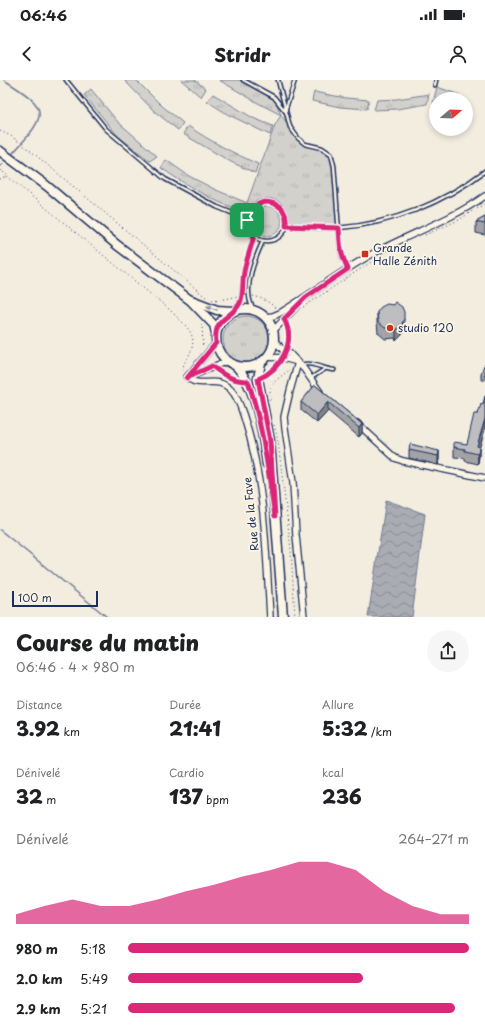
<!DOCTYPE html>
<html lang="fr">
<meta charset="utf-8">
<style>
:root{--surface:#fff;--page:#f6f6f6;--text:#202124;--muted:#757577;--accent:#db2777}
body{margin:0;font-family:"Playpen Sans",sans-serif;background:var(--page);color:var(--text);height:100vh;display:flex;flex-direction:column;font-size:15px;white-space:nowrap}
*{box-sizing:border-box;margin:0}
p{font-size:13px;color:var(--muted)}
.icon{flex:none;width:22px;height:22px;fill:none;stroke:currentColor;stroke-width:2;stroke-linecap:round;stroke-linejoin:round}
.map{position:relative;height:537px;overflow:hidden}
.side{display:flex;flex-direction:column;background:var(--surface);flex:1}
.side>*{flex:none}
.needle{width:26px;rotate:71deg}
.tools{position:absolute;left:429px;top:12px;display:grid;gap:8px}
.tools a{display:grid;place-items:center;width:44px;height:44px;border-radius:50%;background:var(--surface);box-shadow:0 2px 6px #0003;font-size:20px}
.scale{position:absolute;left:12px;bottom:10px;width:86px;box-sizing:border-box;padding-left:4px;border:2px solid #1b2f5e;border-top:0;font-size:11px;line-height:14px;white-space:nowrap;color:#1b2f5e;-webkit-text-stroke:3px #fcf5e5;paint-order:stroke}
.pin{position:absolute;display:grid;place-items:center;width:34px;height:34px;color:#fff;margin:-17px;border-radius:8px;box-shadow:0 2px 6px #0006}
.round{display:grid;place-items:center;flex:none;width:42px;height:42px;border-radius:21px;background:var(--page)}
.overview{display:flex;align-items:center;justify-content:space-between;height:68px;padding:0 16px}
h1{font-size:22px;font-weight:800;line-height:30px}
.figures{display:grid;grid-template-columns:repeat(3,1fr);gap:6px;height:68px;padding:4px 16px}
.figures div{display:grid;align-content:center}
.figures b{font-size:20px;font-weight:800}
.figures small{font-size:11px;font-weight:400}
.figures p{font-size:11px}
.chart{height:112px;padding:8px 16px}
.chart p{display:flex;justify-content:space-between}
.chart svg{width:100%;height:72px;margin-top:4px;fill:var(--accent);opacity:.7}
ul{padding:0 16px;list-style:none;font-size:13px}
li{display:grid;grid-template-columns:64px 48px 1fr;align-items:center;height:30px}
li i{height:10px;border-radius:5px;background:var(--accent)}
.status{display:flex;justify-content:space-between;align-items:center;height:28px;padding:0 20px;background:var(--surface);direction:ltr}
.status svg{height:11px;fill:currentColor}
header{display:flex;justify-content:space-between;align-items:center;height:52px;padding:0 16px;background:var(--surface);font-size:18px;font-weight:800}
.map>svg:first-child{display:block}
.grass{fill:url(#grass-tufts);stroke:#778095}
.water{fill:url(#water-waves);stroke:#707a91}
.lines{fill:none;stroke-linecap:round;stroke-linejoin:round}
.stream{stroke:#707a91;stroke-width:1.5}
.service-casing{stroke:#1b2f5e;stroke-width:5.5}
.minor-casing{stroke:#1b2f5e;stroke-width:8}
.secondary-casing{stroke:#1b2f5e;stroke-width:11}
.path{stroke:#1b2f5e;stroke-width:1;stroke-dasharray:1 3;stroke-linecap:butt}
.service{stroke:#fcf5e5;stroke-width:2.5}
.minor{stroke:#fcf5e5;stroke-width:5.5}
.secondary{stroke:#fcf5e5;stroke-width:8}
.wall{fill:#a3a3a5;stroke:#1b2f5e}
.shaded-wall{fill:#858586;stroke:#1b2f5e}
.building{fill:#bebec0;stroke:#1b2f5e}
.oneway{fill:#8c92a2}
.route-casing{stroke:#fff;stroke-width:8}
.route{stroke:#db2777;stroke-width:5}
.poi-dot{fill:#c8321e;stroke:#fcf5e5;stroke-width:1.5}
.labels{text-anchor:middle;stroke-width:3.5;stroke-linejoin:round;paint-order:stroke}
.poi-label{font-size:11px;fill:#1b2f5e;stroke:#fcf5e5;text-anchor:start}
.street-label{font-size:11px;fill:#1b2f5e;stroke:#fcf5e5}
</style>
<div class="status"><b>06:46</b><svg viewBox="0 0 49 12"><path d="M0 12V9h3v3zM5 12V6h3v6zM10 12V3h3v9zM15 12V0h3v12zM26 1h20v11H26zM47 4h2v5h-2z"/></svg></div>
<header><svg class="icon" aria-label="back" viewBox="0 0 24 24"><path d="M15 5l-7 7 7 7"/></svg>Stridr<svg class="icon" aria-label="person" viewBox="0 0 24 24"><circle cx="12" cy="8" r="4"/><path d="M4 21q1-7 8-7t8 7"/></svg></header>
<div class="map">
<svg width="485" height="537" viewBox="0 0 485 537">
<defs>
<pattern id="grass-tufts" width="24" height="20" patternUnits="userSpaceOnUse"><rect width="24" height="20" fill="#d3d1cc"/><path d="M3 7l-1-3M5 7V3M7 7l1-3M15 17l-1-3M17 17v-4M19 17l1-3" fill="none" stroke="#b5b4b2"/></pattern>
<pattern id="water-waves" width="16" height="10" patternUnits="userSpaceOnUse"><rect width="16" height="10" fill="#a9acb3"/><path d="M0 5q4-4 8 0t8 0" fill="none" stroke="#898c95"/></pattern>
</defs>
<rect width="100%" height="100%" fill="#f3ede0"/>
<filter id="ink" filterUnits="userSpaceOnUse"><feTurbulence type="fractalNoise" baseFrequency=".025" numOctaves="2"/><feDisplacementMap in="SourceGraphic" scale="8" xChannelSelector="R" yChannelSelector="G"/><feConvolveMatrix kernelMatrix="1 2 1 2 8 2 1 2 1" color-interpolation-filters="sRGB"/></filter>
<g filter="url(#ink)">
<g class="grass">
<path d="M124,0H136L161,25L183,43L178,50L154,31Z"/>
<path d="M181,0H195L206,9L201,17Z"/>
<path d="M219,0H244L274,17L281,35L298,58L305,64L322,68L331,74L334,86L339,148L286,146C287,137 285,128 275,123C262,117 255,129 243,129C225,130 177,99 161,88L166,80L189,96L214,109L247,123L275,45L281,35L258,23Z"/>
<path d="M437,7L460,15L449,19H436V22L433,23Z"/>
<path d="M91,9L117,41L157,76L150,81L118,56L84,15Z"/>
<path d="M314,12L346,18L369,20L367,29L340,27L312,21Z"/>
<path d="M213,14L253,38L273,46L270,55L227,34L207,21Z"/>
<path d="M429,14L427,24L397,29L374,30L377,20L397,19Z"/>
<path d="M188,46C210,61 233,73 258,84L255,93L231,82L183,54Z"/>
<circle cx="267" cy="141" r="15"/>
<circle cx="246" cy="259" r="23"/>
</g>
<path class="water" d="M386,420L425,434L412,537H368Z"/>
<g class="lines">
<g class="stream">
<path d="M4,0C51,29 48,34 13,73"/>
<path d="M0,86L3,84"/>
<path d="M0,450L107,537"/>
</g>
<g class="service-casing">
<g id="service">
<path d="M66,0L106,49L165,99L217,127L247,139"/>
<path d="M243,0L274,17L285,31L295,0"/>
<path d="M278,0L290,47L298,58L305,64L322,68L331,74L334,86L340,167L342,177L348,189"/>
<path d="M435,5L436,0"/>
<circle cx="267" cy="141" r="20"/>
<path d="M286,146C303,147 321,149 338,148C392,144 443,123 485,91"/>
<path d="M235,230L241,221L244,191L254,156"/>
<path d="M253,231C252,226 249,220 249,215C247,199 256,176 263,161"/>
<path d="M301,285C312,281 322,289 334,290"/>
<path d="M311,298L325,289"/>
</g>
</g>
<g class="minor-casing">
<g id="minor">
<path d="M264,237L273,236L280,233C312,214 342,190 376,172C412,153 451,140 485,116"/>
<path d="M273,251L297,226"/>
<path d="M273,259L282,269L289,273L304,289L320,312"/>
<path d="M267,277L283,278L298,282"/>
<path d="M298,282L290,311L284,337L285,348L293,403L296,455L304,537"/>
<path d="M187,297C200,310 216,294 231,310C238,317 241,328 244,337C265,401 266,471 270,537"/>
<path d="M187,297L216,263"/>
<path d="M189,297L227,281"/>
<path d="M357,343L395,378L403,381L485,398"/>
</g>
</g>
<g class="secondary-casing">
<g id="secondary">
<path d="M0,71L47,106L117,165L190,220L214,245L216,253"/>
<path d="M191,220L217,230L233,231"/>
<circle cx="245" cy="258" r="29"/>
<path d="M261,282L258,299L270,361L283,537"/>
<path d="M236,286C257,308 263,354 267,384"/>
</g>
</g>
<g class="path">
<path d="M0,51L11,56L32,72L207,218"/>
<path d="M0,90L7,95"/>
<path d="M0,99L7,96L170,230C185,246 201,254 188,277C185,282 182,286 183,292"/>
<path d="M477,129L484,124"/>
<path d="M425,155L459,140L474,130"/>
<path d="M253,216C262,218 270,222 276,229"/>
<path d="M212,220L226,219L238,216"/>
<path d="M303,227L371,182"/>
<path d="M202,244L203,268"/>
<path d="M286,245L288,254L287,265"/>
<path d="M217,291L222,295L238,300"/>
<path d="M266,295L276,288L280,283"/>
<path d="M270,320C268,302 278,300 290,289"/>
<path d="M274,345L278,361L291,470L295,537"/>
</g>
<use href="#service" class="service"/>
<use href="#minor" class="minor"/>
<use href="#secondary" class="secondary"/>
</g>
<g class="wall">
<path d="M485,137V155L476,153V142Z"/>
<path d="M377,232L404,250L402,255L396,261L395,258L385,259L378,253L377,243Z"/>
<path d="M485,285V300H481V294Z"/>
<path d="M315,305L362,344V353L359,357L328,331L317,343L301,330V322Z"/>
<path d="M485,316V349L479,369V376L478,384L465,381V378L454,377V367L467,364L478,334L483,325Z"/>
<path d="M409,370L439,371V379L438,385L409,378Z"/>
</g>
<g class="shaded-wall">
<path d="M404,239V250L402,255L396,261V250Z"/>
<path d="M328,322V331L317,343V335Z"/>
<path d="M485,339V349L479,369V376L478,384L477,366Z"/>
<path d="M362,344V353L359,357V348Z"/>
<path d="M439,371V379L438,385V376Z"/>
</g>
<g class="building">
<path d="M485,137V144L476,142Z"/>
<path d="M395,222L402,227L404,232V239L402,244L396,250L395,247L385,248L378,242L377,232L381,227L387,224L393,225Z"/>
<path d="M484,285H485V295L481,294Z"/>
<path d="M315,305L362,344L359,348L328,322L317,335L301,322Z"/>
<path d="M485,316V339L477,366L479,367L478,374L465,371V369L454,367V362L467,364L474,334H478L481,324L483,325Z"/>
<path d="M410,364L439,371L438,376L409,370Z"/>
</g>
<defs><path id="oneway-solid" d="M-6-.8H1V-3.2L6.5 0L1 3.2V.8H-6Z"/></defs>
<use class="oneway" href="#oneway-solid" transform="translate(212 228) rotate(-159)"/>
</g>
<g class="lines" filter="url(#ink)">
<g class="route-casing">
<path id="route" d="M264,122C279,122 288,131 286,146L339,148C340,164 340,174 348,189L306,217L284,239C297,263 280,290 258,299L270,361L275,436C268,391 263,345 248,301C233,301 223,295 212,286L187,298L216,263C213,236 231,240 240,223C244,214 242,202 244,192C246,180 251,168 254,156C243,142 247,127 264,122Z"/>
</g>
<use href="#route" class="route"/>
</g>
<g class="poi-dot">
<rect x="361" y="170" width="8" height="8" rx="2"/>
<circle cx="390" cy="248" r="4"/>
</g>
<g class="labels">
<g class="poi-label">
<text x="373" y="172">Grande<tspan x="373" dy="13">Halle Zénith</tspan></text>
<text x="398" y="252">studio 120</text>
</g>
<g class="street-label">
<text transform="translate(251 434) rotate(-96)" y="4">Rue de la Fave</text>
</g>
</g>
</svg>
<div class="tools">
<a><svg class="needle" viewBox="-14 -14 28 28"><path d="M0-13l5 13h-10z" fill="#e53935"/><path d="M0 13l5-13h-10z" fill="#757577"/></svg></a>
</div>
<div class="scale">100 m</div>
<div class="pin" style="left:247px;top:140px;background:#1e9e55"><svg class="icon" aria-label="arrive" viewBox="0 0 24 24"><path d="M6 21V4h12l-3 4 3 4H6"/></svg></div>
</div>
<section class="side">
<div class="overview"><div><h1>Course du matin</h1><p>06:46 · 4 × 980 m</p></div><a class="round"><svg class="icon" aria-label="share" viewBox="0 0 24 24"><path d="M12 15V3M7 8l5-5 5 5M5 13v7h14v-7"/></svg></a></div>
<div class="figures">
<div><p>Distance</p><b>3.92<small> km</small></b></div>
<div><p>Durée</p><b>21:41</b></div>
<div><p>Allure</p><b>5:32<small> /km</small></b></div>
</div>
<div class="figures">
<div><p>Dénivelé</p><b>32<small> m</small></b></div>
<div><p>Cardio</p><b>137<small> bpm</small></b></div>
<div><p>kcal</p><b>236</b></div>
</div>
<div class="chart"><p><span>Dénivelé</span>264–271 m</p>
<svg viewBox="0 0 160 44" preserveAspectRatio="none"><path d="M0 44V38L10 33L20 29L30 33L40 33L50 29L60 24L70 20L80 15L90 11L100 6L110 6L120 11L130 24L140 33L150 38L160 38V44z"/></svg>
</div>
<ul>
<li><b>980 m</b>5:18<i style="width:100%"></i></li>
<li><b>2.0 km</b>5:49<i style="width:69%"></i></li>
<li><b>2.9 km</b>5:21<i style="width:96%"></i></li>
</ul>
</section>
